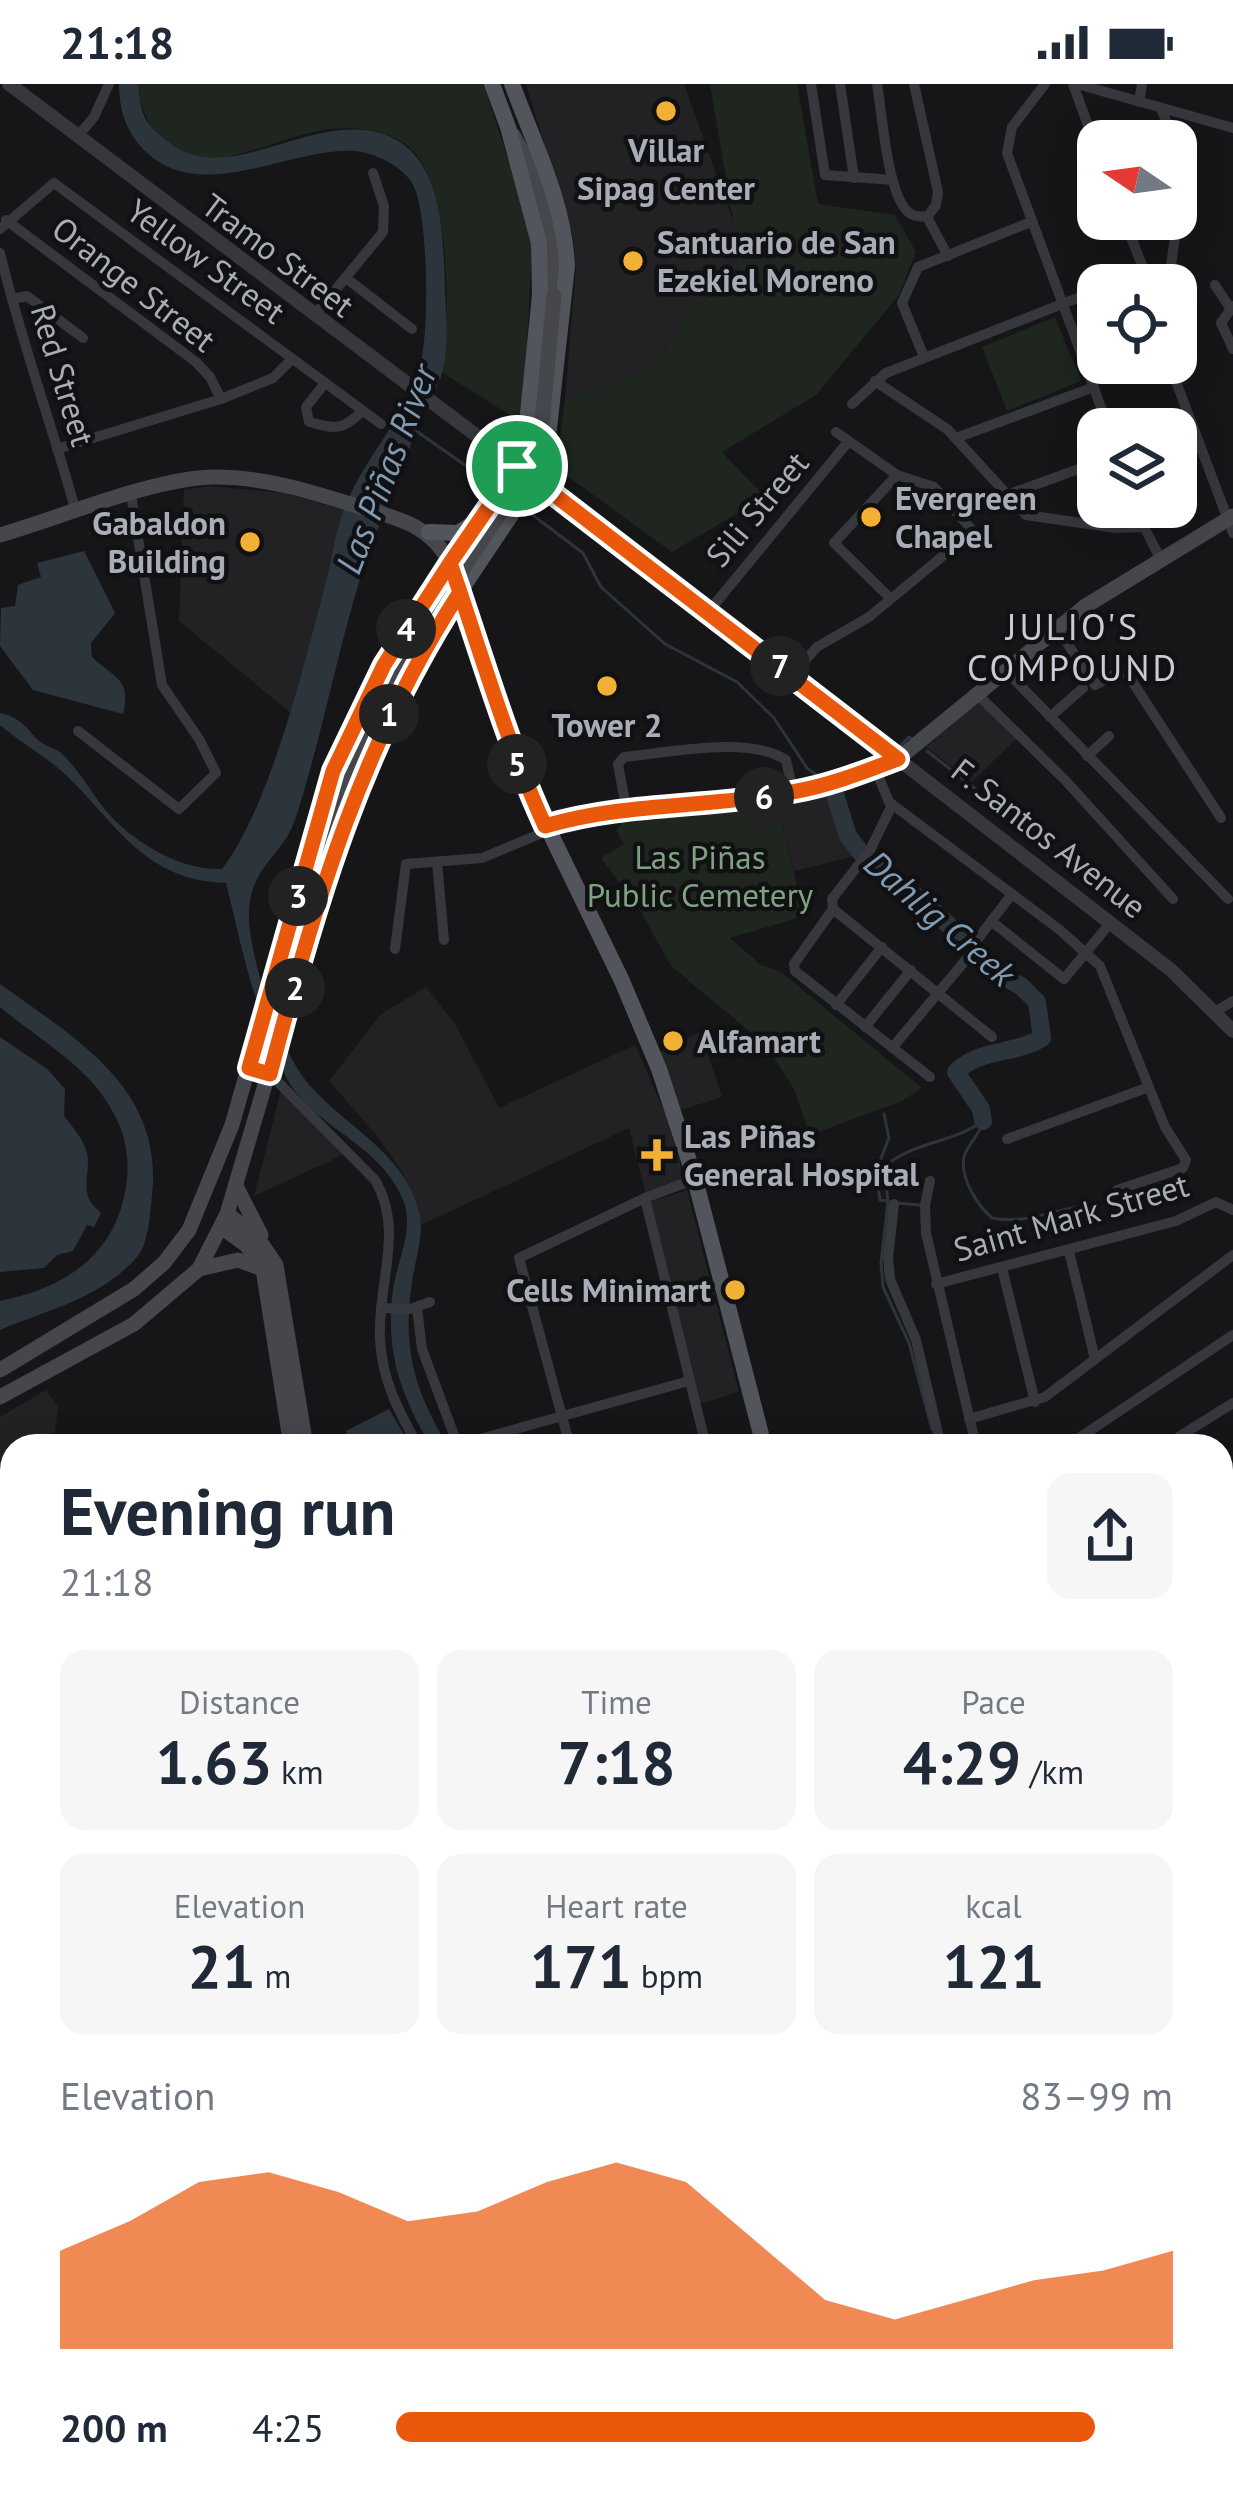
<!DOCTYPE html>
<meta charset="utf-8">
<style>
:root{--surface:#fff;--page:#f6f6f7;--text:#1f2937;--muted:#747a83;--accent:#ea580c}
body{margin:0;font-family:"PT Sans",sans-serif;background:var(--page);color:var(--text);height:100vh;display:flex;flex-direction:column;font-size:45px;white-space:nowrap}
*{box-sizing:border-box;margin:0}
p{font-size:39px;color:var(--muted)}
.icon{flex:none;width:66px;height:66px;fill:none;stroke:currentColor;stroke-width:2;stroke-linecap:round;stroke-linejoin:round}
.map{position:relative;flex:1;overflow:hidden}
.side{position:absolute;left:0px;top:1350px;width:1233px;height:1062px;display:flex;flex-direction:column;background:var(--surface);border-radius:36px 36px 0 0;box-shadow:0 6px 30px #0003}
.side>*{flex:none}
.needle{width:78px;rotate:283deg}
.tools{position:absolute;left:1077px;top:36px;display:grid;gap:24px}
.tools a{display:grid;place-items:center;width:120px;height:120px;border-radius:24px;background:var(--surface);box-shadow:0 6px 30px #0003;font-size:60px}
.pin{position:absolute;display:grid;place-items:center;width:102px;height:102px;color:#fff;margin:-51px;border:6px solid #fff;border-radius:50%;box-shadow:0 3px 12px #0007}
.km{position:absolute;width:60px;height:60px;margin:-30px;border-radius:50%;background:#222;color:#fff;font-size:33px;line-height:60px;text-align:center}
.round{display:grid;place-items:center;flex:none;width:126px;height:126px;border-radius:24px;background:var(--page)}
.headline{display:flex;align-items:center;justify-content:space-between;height:204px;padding:0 60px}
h1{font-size:66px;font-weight:700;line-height:90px}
.figures{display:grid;grid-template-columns:repeat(3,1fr);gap:18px;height:204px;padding:12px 60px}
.figures div{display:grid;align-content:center;border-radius:24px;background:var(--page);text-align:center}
.figures b{font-size:60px;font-weight:700}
.figures small{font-size:33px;font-weight:400}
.figures p{font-size:33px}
.chart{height:336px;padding:24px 60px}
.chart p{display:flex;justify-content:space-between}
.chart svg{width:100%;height:216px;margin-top:12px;fill:var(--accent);opacity:.7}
ul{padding:0 60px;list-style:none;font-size:39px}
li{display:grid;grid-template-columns:192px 144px 1fr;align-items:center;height:90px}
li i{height:30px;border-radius:15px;background:var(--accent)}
.status{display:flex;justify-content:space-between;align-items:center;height:84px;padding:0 60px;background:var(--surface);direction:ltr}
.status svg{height:33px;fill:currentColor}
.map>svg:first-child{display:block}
.built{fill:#222225}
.green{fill:#1e261f}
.water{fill:#2c353c}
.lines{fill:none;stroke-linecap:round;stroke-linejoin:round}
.stream{stroke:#2c353c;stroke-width:3}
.river{stroke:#2c353c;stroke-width:18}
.minor{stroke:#37383d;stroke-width:10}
.tertiary{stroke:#37383d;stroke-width:14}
.secondary{stroke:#45474d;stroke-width:15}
.primary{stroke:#53555c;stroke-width:16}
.trunk{stroke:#5b5e65;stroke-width:18}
.motorway{stroke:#63666e;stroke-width:21}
.secondary-bridge{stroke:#45474d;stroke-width:15}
.route-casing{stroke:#fff;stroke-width:24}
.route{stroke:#ea580c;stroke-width:15}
.poi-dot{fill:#f2b134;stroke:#111113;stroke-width:4.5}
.labels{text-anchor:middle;stroke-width:9;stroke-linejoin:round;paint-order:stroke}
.poi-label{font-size:33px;font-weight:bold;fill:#a8adb8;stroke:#111113;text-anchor:start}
.street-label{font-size:33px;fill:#a8adb8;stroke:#111113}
.park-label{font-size:33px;fill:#7fa381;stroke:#111113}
.water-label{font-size:36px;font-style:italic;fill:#7f9bb3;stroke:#111113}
.neighbourhood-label{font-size:36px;letter-spacing:3px;fill:#c9ccd4;stroke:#111113}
</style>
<div class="status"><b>21:18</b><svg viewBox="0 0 49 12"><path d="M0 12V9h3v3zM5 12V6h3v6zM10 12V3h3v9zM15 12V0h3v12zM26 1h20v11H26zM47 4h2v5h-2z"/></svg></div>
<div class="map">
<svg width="1233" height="2412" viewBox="0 0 1233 2412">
<rect width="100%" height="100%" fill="#161618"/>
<g class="built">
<path d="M526,0H684L735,142L730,150L740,194L694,225L662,271L645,285L596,307L565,315L576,184L573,153Z"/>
<path d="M211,402L283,409L345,426L292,630L179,537L184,406Z"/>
<path d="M981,616L1017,654L972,698L926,663Z"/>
<path d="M831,705L854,772L794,787L776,718Z"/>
<path d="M426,903L455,940L499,1024L635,961L666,1031L685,1097L646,1111L629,1044L421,1141L419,1126L403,1089L378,1053L329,997L381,930Z"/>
<path d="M701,948L722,1013L681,1026L660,968Z"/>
<path d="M281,1007L343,1071L254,1112Z"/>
<path d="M687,1106L739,1308L700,1320L647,1119Z"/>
<path d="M46,1306L58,1323L53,1362H12V1546L0,1541V1333Z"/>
</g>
<g class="green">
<path d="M138,0H483L523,120L532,160L523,339L443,289C449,234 453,104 410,64C395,50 369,45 349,44C307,43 265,66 223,74C175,83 141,45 138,0Z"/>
<path d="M710,0H797L818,120L895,131L916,168L899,211L816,311L722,368L765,413L672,468L556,384L565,315L596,307L645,285L662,271L694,225L740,193L730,150L734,141Z"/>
<path d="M1055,233L1081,297L1007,327L982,263Z"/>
<path d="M776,718L805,832L730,854L761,881L781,888L922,1004L902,1017L810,1051L794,1005L766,961L671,882L640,826L601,774L624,760L616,746L621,741L618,731Z"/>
<path d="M497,2400H761V2412H496Z"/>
</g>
<g class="water">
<path d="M119,0H138C141,33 145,41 171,60C228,103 310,29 380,49C444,68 443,149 445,205C446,230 449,261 443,286C439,304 425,318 417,334C413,342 414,351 411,360C401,398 381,433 368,470C339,556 324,646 296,733C282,776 247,781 249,837C252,881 279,964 307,998C344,1043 403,1066 419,1127C425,1151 415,1175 412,1198C402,1264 414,1306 448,1362H430C400,1307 385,1269 393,1205C397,1178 415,1143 403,1116C380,1062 329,1050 295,1007C281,989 278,969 269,949C248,900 239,851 226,799C145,796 119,743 67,692C47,673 21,659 0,641V629C19,633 25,642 37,655C43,662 54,663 61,669C78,684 92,710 107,728C133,758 181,787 222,785C272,719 305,576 327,494C333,470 336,445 345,423C364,373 409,330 421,278C429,245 429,123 411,97C399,81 375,69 356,67C291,62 200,123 144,66C126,48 119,25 119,0Z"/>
<path d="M84,467L115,529L91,559L92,573C114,594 132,595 123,630L33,606L0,562L1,524L15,522L18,501L41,493L37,479Z"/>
<path d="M0,900C76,955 164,1004 152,1111C150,1130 149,1159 137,1173C100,1215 49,1225 0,1246V1217C65,1204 116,1171 126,1102C131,1069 124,1043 105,1015C81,978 33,951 0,923Z"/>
<path d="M0,953L47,985L65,1005L64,1032C74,1045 87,1059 88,1076C88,1099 80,1112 101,1129L94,1143L87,1141L73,1167L57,1171L44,1184L0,1188Z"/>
<path d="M389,1325L411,1362H352L346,1347Z"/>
<path d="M0,1840L12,1859V2400H204L207,2412H0Z"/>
</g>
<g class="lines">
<g class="stream">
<path d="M415,346L496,403"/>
<path d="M522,423L583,469L601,503L665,560L737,598L774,634L807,684L821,694"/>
<path d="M898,664L909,653L912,655"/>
<path d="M927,667L1005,728"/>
<path d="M847,683L883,671"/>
<path d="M884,1030L889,1054L876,1087L880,1116L888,1117"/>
<path d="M983,1038C980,1050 967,1061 964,1073C960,1094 977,1121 992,1134C1027,1141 1056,1124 1091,1121"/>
<path d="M897,1119L919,1121"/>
<path d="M932,1345L909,1259L883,1203L881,1179L888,1118L884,1083C912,1058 953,1059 983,1037"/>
<path d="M616,2412L621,2400"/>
</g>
<path class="river" d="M834,707L848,752L869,779L923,817L1002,892L1021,902L1037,918L1042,954C1014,971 980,964 956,988L981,1025L983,1037"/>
<g class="minor">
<path d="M811,0L825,91L893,96"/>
<path d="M840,0L854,94"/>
<path d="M877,0C882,28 887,109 908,128C913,133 920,132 927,133L948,172"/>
<path d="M914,0L938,108L936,121L927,133"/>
<path d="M1045,0L1012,43L1007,69L1109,345"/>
<path d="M1073,0L1098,69"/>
<path d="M1077,0L1233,44"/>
<path d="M1139,18L1142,0"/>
<path d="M1161,24L1174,57"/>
<path d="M77,53L94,33L109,0"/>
<path d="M1124,135L1145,189"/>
<path d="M6,136L196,278L210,293L221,315"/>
<path d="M0,145L54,99L381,340"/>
<path d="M0,169C21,257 52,341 76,428"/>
<path d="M346,194L412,245"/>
<path d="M1111,201L1145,189L1171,186"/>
<path d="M1168,201L1185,86L1176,63"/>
<path d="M1215,201L1230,224"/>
<path d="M12,215L27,212L83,254"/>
<path d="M1233,222L1221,239L1233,265"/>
<path d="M314,232L383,148L384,122L373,89"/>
<path d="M924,273L902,219L918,183L1031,138"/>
<path d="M1169,279L1233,449"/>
<path d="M875,297L947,345L1026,431L1116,444L1145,443"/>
<path d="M325,299L306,323L309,338C335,345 343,347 362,327"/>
<path d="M852,320L886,289L1098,206"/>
<path d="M956,354L1094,303"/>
<path d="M57,365L221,315L273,294L292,275"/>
<path d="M1007,411L1098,378"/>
<path d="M1136,424L1141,427L1142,439L1160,474"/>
<path d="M890,514L834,459L897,391"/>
<path d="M709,527L848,358"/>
<path d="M1057,544L1095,601L1122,587L1128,591L1221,734"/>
<path d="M1006,587L1228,815"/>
<path d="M792,591L817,563L869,533L973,447L934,403L897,391L836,348"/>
<path d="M977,610L1065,696L1173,815"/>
<path d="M1050,633L1083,604"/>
<path d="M78,647L179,725L216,689L199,655L162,601L131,411"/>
<path d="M1087,672L1109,652"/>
<path d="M875,684L889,718L1060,846L1100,882L1165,1043L1186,1076L1183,1084L1117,1106"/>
<path d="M892,721L870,766L832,815L833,825L992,953"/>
<path d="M626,724L618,680L624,673C667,669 749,651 786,676L793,708"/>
<path d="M437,778L444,856"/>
<path d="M833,825L794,880L795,887L930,993"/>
<path d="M991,837L1064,895L1111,838"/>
<path d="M977,856L1012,810"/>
<path d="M395,865L406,780L482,774L547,747"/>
<path d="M836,921L882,863"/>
<path d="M1215,928L1233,917"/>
<path d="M865,943L911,886"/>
<path d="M892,964L969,872"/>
<path d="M270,990L375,1096C405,1147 377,1200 380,1255C382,1296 398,1326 418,1362"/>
<path d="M1007,1055L1149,1003"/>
<path d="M930,1097L925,1121L926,1149L976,1362"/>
<path d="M645,1114L706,1362"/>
<path d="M894,1120L888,1174L890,1195L916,1256L941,1362"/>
<path d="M1069,1167L1095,1275"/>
<path d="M1002,1184L1035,1318"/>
<path d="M936,1200L1176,1137L1216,1118L1233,1126"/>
<path d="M381,1224L410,1225L430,1218"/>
<path d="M417,1224L422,1265L458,1362"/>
<path d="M969,1335L1045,1313L1233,1171"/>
<path d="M458,1361L689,1297"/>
<path d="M570,1362L519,1174L645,1114L695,1095"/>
<path d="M1067,1362L1233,1251"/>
<path d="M1164,1362L1233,1319"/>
<path d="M1221,1401L1233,1392"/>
<path d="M1221,1478L1233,1469"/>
<path d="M1221,1501L1233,1517"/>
<path d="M0,1545L12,1550"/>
<path d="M1221,2185L1233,2206"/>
<path d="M900,2400L919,2412"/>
<path d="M857,2412L868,2400"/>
<path d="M966,2412L981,2400"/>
</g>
<g class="tertiary">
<path d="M9,0L517,382"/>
<path d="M898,675L1171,886L1233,947"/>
<path d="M0,1574L12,1601"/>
<path d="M1221,1880H1233"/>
</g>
<g class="secondary">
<path d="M513,51C544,104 557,151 554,212"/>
<path d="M529,391L898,675"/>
<path d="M0,451C59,434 157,393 215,393C265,393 312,408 360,423C399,435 431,441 450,479L384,581L333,687L232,1041L189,1146L164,1179L134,1205L0,1286"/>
<path d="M545,742L590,729L793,708L898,675L1084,523L1233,432"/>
<path d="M331,765L333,734L370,637"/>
<path d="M236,1102L261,1151"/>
<path d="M227,1130L255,1150L276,1181L306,1362"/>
<path d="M221,1143L246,1161L263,1185L291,1362"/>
<path d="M199,1185L238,1176L263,1185"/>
<path d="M0,1313L134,1240L199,1185L227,1130L330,780L360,695L408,594L460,507"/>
</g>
<g class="primary">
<path d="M492,0L508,43L539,159L540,211L524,369L450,479L521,689L622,897L659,985L695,1095L764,1362"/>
<path d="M429,448L458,449L474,439"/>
<path d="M460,507L545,380L567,182C564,117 534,60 512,0"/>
<path d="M1221,2077L1233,2091"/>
</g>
<g class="trunk">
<path d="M1221,2322L1233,2319"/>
<path d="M1221,2350L1233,2347"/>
<path d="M1049,2412L1058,2400"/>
<path d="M1083,2412L1094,2400"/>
<path d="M1100,2412L1113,2400"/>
</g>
<g class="motorway">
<path d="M0,1649L12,1680"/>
<path d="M0,1724L12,1754"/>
<path d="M243,2400L246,2412"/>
<path d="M261,2400L264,2412"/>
</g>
<path class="secondary-bridge" d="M370,637L414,558L531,383L541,349L554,212"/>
</g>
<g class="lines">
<g class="route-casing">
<path id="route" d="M517,382L450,479L460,508C362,659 315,817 270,990L249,984L333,687L384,581L450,479C481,568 506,657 545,742C626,718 709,724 792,708C828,702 864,688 898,675L517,382"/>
</g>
<use href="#route" class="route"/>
</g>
<g class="poi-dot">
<circle cx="666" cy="27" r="12"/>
<circle cx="633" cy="177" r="12"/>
<circle cx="871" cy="433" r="12"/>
<circle cx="250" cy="458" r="12"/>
<circle cx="607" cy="602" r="12"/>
<circle cx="673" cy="957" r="12"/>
<path d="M651 1053h12v12h12v12h-12v12h-12v-12h-12v-12h12z"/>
<circle cx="735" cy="1206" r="12"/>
</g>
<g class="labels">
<g class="poi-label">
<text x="666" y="78" text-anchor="middle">Villar<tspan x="666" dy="38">Sipag Center</tspan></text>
<text x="657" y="170">Santuario de San<tspan x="657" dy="38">Ezekiel Moreno</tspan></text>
<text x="895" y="426">Evergreen<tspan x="895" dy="38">Chapel</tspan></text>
<text x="226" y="451" text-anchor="end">Gabaldon<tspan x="226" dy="38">Building</tspan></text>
<text x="607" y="653" text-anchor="middle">Tower 2</text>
<text x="697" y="969">Alfamart</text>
<text x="684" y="1064">Las Piñas<tspan x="684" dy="38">General Hospital</tspan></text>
<text x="711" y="1218" text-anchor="end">Cells Minimart</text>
</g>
<g class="street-label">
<text transform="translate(278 171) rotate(37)" y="12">Tramo Street</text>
<text transform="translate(206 177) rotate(36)" y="12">Yellow Street</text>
<text transform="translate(134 200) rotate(38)" y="12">Orange Street</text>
<text transform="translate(63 291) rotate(73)" y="12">Red Street</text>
<text transform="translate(757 425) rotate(-50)" y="12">Sili Street</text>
<text transform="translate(1049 754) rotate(38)" y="12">F. Santos Avenue</text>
<text transform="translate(1071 1133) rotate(-16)" y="12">Saint Mark Street</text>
</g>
<g class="park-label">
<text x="700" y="785">Las Piñas<tspan x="700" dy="38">Public Cemetery</tspan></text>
</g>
<g class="water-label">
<text transform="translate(386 385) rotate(-69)" y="13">Las Piñas River</text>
<text transform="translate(940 834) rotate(41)" y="13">Dahlig Creek</text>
</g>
<g class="neighbourhood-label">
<text x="1073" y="556">JULIO'S<tspan x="1073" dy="41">COMPOUND</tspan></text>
</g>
</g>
</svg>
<div class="tools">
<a><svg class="needle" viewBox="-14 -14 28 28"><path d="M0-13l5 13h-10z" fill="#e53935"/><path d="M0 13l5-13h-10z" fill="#747a83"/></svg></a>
<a><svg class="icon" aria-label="locate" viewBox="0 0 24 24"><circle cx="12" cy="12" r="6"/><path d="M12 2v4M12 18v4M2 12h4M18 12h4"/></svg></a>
<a><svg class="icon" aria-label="layers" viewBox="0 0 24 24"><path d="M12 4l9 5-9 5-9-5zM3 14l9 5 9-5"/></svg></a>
</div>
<div class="pin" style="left:517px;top:382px;background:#1e9e55"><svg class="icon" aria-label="arrive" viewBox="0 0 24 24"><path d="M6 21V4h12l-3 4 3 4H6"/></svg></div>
<b class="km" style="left:389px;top:630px">1</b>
<b class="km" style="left:295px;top:904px">2</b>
<b class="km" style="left:298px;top:812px">3</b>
<b class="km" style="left:406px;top:545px">4</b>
<b class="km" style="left:517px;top:680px">5</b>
<b class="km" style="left:764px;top:713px">6</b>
<b class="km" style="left:780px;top:582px">7</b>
<section class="side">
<div class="headline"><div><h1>Evening run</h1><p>21:18</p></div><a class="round"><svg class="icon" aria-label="share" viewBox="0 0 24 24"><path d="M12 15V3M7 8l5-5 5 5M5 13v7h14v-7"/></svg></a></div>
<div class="figures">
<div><p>Distance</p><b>1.63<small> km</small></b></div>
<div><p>Time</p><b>7:18</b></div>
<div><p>Pace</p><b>4:29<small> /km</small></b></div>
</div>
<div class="figures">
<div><p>Elevation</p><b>21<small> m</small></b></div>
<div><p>Heart rate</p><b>171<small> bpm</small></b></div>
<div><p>kcal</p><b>121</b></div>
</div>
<div class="chart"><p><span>Elevation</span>83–99 m</p>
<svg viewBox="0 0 160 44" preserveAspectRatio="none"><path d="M0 44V24L10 18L20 10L30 8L40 12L50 18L60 16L70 10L80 6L90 10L100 22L110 34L120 38L130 34L140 30L150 28L160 24V44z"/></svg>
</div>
<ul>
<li><b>200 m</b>4:25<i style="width:90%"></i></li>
</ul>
</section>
</div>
